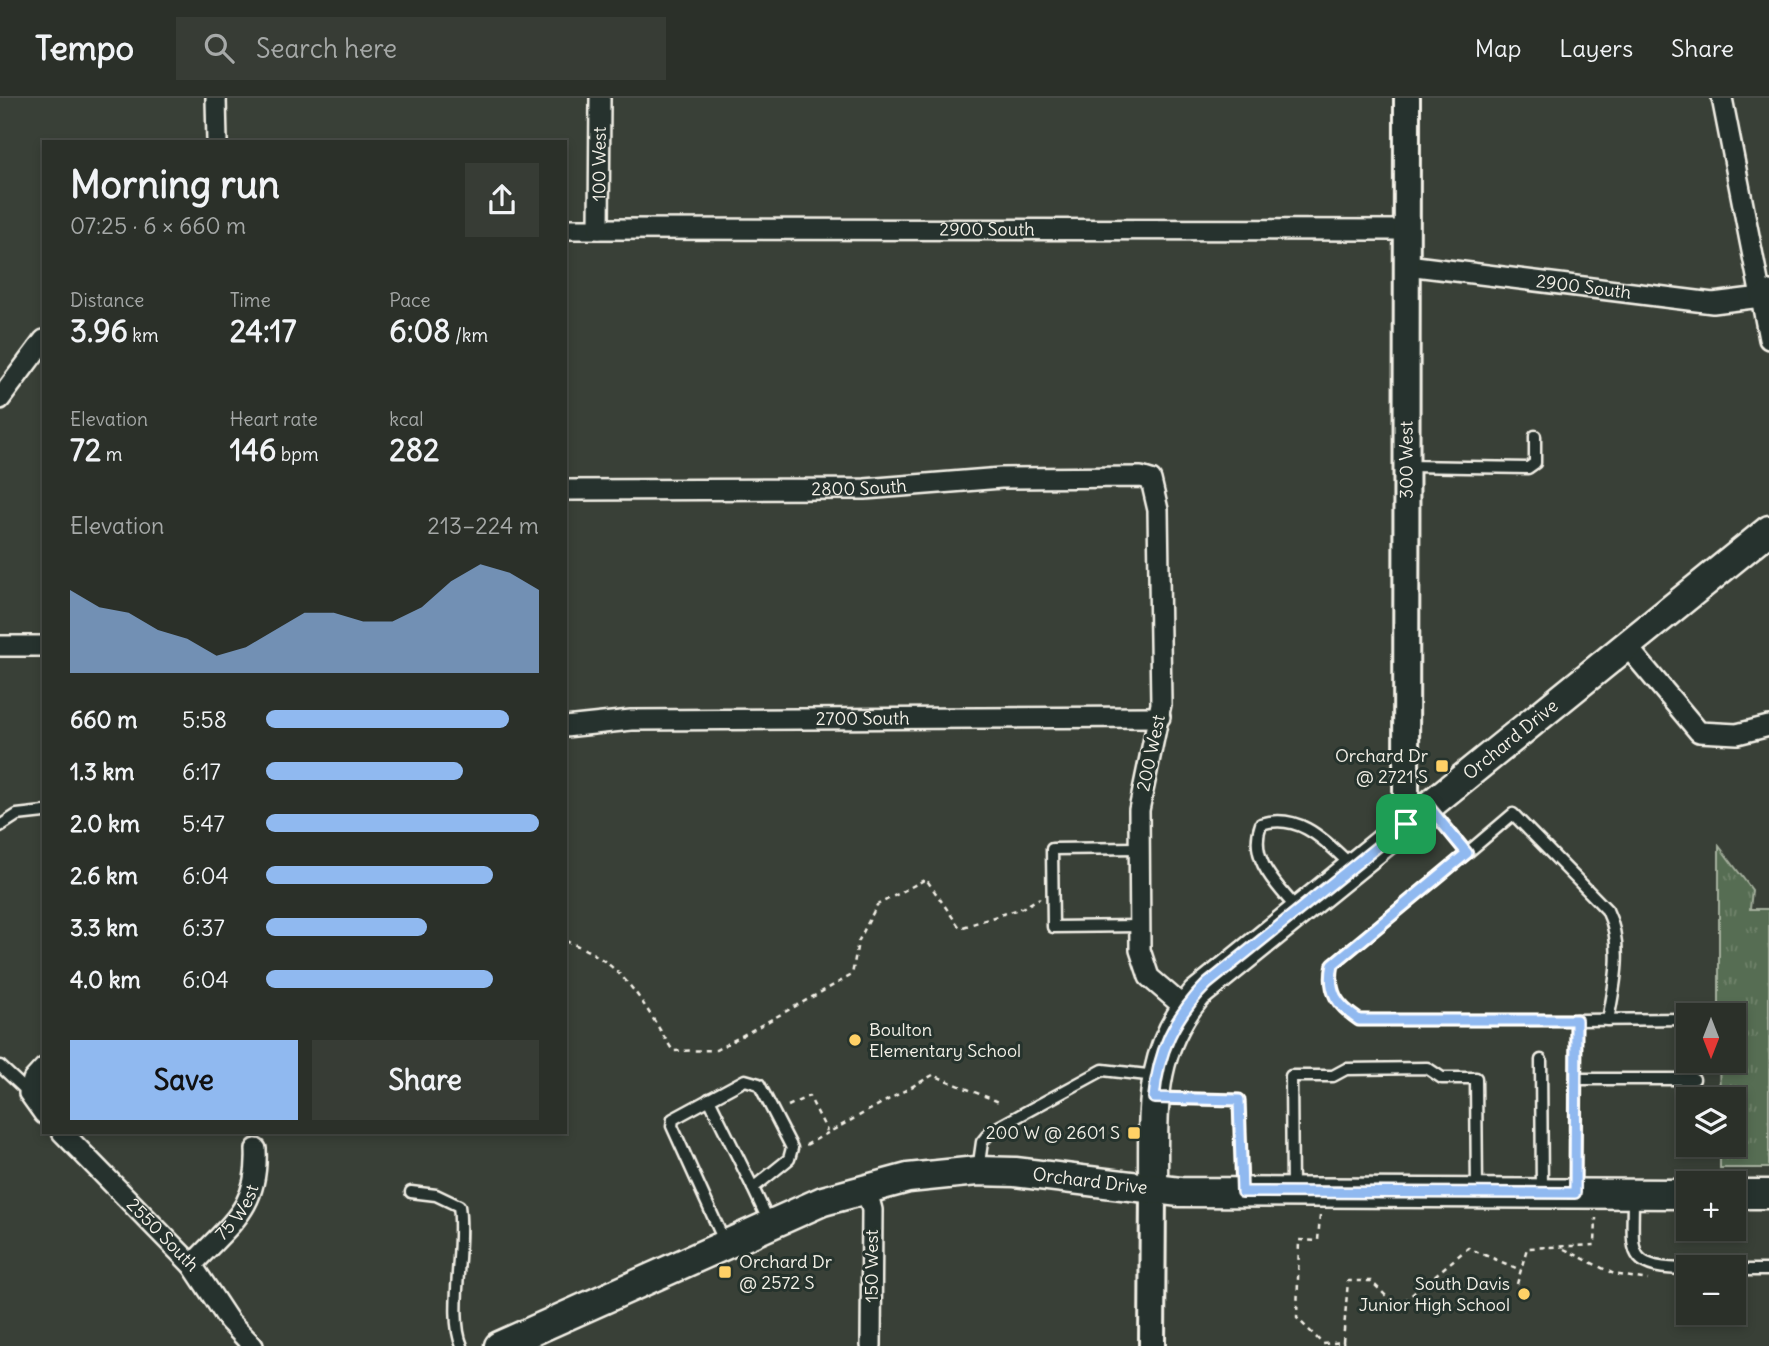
<!DOCTYPE html>
<meta charset="utf-8">
<style>
:root{--surface:#2b3029;--page:#373c35;--text:#f1f3f6;--muted:#a6a9a8;--line:#474b46;--accent:#90b9f0}
body{margin:0;font-family:Delius,sans-serif;background:var(--page);color:var(--text);height:100vh;display:flex;flex-direction:column;font-size:26px;white-space:nowrap}
*{box-sizing:border-box;margin:0}
p{font-size:23px;color:var(--muted)}
.icon{flex:none;width:38px;height:38px;fill:none;stroke:currentColor;stroke-width:2;stroke-linecap:round;stroke-linejoin:round}
.map{position:relative;flex:1;overflow:hidden}
.panel{position:absolute;left:42px;top:42px;width:525px;height:994px;display:flex;flex-direction:column;background:var(--surface);border-radius:0px;box-shadow:0 4px 10px #0003,0 0 0 2px var(--line)}
.panel>*{flex:none}
.needle{width:46px;rotate:180deg}
.controls{position:absolute;left:1676px;top:905px;display:grid;gap:14px}
.controls a{display:grid;place-items:center;width:70px;height:70px;border-radius:0px;background:var(--surface);box-shadow:0 4px 10px #0003,0 0 0 2px var(--line);font-size:35px}
.pin{position:absolute;display:grid;place-items:center;width:60px;height:60px;color:#fff;margin:-30px;border-radius:14px;box-shadow:0 4px 10px #0006}
.round{display:grid;place-items:center;flex:none;width:74px;height:74px;border-radius:0px;background:var(--page)}
.summary{display:flex;align-items:center;justify-content:space-between;height:119px;padding:0 28px}
h1{font-size:38px;font-weight:700;line-height:52px}
.figures{display:grid;grid-template-columns:repeat(3,1fr);gap:10px;height:119px;padding:7px 28px}
.figures div{display:grid;align-content:center}
.figures b{font-size:30px;font-weight:700}
.figures small{font-size:19px;font-weight:400}
.figures p{font-size:19px}
.chart{height:196px;padding:14px 28px}
.chart p{display:flex;justify-content:space-between}
.chart svg{width:100%;height:126px;margin-top:7px;fill:var(--accent);opacity:.7}
.button{display:flex;gap:14px;margin-top:auto;padding:14px 28px}
.button a{flex:1;height:80px;border-radius:0px;background:var(--accent);color:#111;font-size:28px;font-weight:700;line-height:80px;text-align:center}
.button a+a{background:var(--page);color:var(--text)}
ul{padding:0 28px;list-style:none;font-size:23px}
li{display:grid;grid-template-columns:112px 84px 1fr;align-items:center;height:52px}
li i{height:18px;border-radius:9px;background:var(--accent)}
header{display:flex;align-items:center;gap:42px;box-sizing:border-box;height:98px;padding:0 35px;background:var(--surface);border-bottom:2px solid var(--line)}
header strong{font-size:33px}
nav{display:flex;gap:38px;margin-inline-start:auto;font-size:24px}
.search{width:490px;height:63px;background:var(--page);display:flex;align-items:center;gap:18px;box-sizing:border-box;padding:0 24px;border-radius:0px;color:var(--muted);font-size:26px}
.map>svg:first-child{display:block}
.grass{fill:url(#grass-tufts);stroke:#a5af9d;stroke-width:2}
.lines{fill:none;stroke-linecap:round;stroke-linejoin:round}
.service-casing{stroke:#f4f1e8;stroke-width:15}
.minor-casing{stroke:#f4f1e8;stroke-width:24}
.tertiary-casing{stroke:#f4f1e8;stroke-width:30}
.secondary-casing{stroke:#f4f1e8;stroke-width:33}
.path{stroke:#f4f1e8;stroke-width:2.5;stroke-dasharray:5 5;stroke-linecap:butt}
.service{stroke:#26332d;stroke-width:10}
.minor{stroke:#26332d;stroke-width:19}
.tertiary{stroke:#26332d;stroke-width:24}
.secondary{stroke:#26332d;stroke-width:28}
.route-casing{stroke:#fff;stroke-width:14}
.route{stroke:#90b9f0;stroke-width:9}
.poi-dot{fill:#ffd166;stroke:#26332d;stroke-width:2.5}
.labels{text-anchor:middle;stroke-width:6;stroke-linejoin:round;paint-order:stroke}
.street-label{font-size:18px;fill:#f4f1e8;stroke:#26332d}
.poi-label{font-size:18px;fill:#f4f1e8;stroke:#26332d;text-anchor:end}
</style>
<header>
<strong>Tempo</strong>
<div class="search"><svg class="icon" aria-label="search" viewBox="0 0 24 24"><circle cx="10" cy="10" r="6"/><path d="M15 15l6 6"/></svg>Search here</div>
<nav><a>Map</a><a>Layers</a><a>Share</a></nav>
</header>
<div class="map">
<svg width="1769" height="1248" viewBox="0 0 1769 1248">
<defs>
<pattern id="grass-tufts" width="24" height="20" patternUnits="userSpaceOnUse" patternTransform="scale(1.75)"><rect width="24" height="20" fill="#566d52"/><path d="M3 7l-1-3M5 7V3M7 7l1-3M15 17l-1-3M17 17v-4M19 17l1-3" fill="none" stroke="#6f826b"/></pattern>
</defs>
<rect width="100%" height="100%" fill="#394037"/>
<filter id="ink" filterUnits="userSpaceOnUse"><feTurbulence type="fractalNoise" baseFrequency=".0143" numOctaves="2"/><feDisplacementMap in="SourceGraphic" scale="14" xChannelSelector="R" yChannelSelector="G"/><feConvolveMatrix kernelMatrix="1 2 1 2 8 2 1 2 1" color-interpolation-filters="sRGB"/></filter>
<g filter="url(#ink)">
<path class="grass" d="M1719,748L1752,792L1750,811H1769V1070H1720V1047L1734,1046V1001H1720L1719,963L1734,962V917H1719Z"/>
<g class="lines">
<g class="service-casing">
<g id="service">
<path d="M1407,368L1528,370L1535,365V338"/>
<path d="M1431,711L1467,755L1333,866C1327,894 1337,907 1359,922H1576L1575,1094"/>
<path d="M0,728L17,717L44,714"/>
<path d="M1139,750L1052,751L1053,829L1140,828"/>
<path d="M1467,755L1513,716L1607,812C1624,847 1615,885 1608,922"/>
<path d="M1297,811C1276,786 1248,761 1261,726C1300,714 1326,744 1352,768"/>
<path d="M1576,922L1689,921"/>
<path d="M1541,962L1542,1094"/>
<path d="M0,968L29,995"/>
<path d="M1576,981H1694"/>
<path d="M1156,1000L1239,1002L1242,1093"/>
<path d="M709,1001L753,1090"/>
<path d="M978,1072L982,1044L991,1033L1103,972L1156,978"/>
<path d="M1292,1093L1291,978H1333L1346,971L1427,970L1442,980H1476L1477,1094"/>
<path d="M411,1094L436,1097L459,1108C465,1150 448,1217 462,1248"/>
<path d="M1633,1099C1633,1155 1624,1171 1689,1171"/>
<path d="M725,1145L672,1028L673,1021L745,982L759,986L792,1050L789,1061L753,1090L769,1124"/>
<path d="M1734,1172H1769"/>
</g>
</g>
<g class="minor-casing">
<g id="minor">
<path d="M216,0L217,44"/>
<path id="s1" d="M565,131L1407,132"/>
<path id="s2" d="M599,131L600,0"/>
<path id="s3" d="M1407,167L1713,205L1761,199L1722,0"/>
<path d="M1769,193L1761,199L1769,241"/>
<path d="M0,301L44,242"/>
<path id="s4" d="M565,392L865,391L1001,380L1141,379L1151,382L1158,412L1161,606L1139,712L1140,852L1149,879L1185,910"/>
<path d="M1626,547L1699,634L1737,636L1769,628"/>
<path d="M0,548H44"/>
<path id="s5" d="M565,629L631,622L1160,619"/>
<path d="M44,970L33,982L29,995L44,1016"/>
<path id="s6" d="M62,1034L192,1167L229,1223L253,1248"/>
<path d="M866,1089L872,1112L871,1248"/>
<path id="s7" d="M192,1167C229,1126 259,1111 256,1051"/>
</g>
</g>
<g class="tertiary-casing">
<g id="tertiary">
<path id="s8" d="M1406,726L1407,0"/>
<path d="M1152,1248L1153,1091"/>
</g>
</g>
<g class="secondary-casing">
<g id="secondary">
<path id="s9" d="M1153,1091C1154,1016 1146,957 1197,896L1769,432"/>
<path d="M1734,1096H1769"/>
<path id="s10" d="M499,1248L823,1103L908,1080L977,1073L1015,1074L1180,1094L1689,1096"/>
</g>
</g>
<g class="path">
<path d="M565,843C624,863 642,904 673,953L716,952L852,877L858,844L877,807L926,781L960,830L1022,810L1040,800"/>
<path d="M788,1008L809,998L827,1033"/>
<path d="M806,1047L933,977L999,1004"/>
<path d="M1320,1117L1318,1143L1299,1142L1297,1220L1323,1246L1343,1244L1344,1248"/>
<path d="M1564,1151L1614,1176L1648,1182"/>
<path d="M1517,1186L1527,1150L1595,1147L1596,1120"/>
<path d="M1343,1244L1348,1183H1371L1397,1209L1468,1150L1521,1172"/>
</g>
<use href="#service" class="service"/>
<use href="#minor" class="minor"/>
<use href="#tertiary" class="tertiary"/>
<use href="#secondary" class="secondary"/>
</g>
</g>
<g class="lines" filter="url(#ink)">
<g class="route-casing">
<path id="route" d="M1428,708L1467,755L1333,866C1327,894 1337,907 1359,922H1576L1575,1095L1242,1094L1239,1002L1154,1000C1158,954 1174,919 1207,886Z"/>
</g>
<use href="#route" class="route"/>
</g>
<g class="poi-dot">
<rect x="1435" y="661" width="14" height="14" rx="3.5"/>
<circle cx="855" cy="942" r="7"/>
<rect x="1127" y="1028" width="14" height="14" rx="3.5"/>
<rect x="718" y="1167" width="14" height="14" rx="3.5"/>
<circle cx="1524" cy="1196" r="7"/>
</g>
<g class="labels">
<g class="street-label">
<text dy="6" stroke="none"><textPath href="#s2" startOffset="65">100 West</textPath></text>
<text dy="6" stroke="none"><textPath href="#s1" startOffset="422">2900 South</textPath></text>
<text dy="6" stroke="none"><textPath href="#s3" startOffset="178">2900 South</textPath></text>
<text dy="6" stroke="none"><textPath href="#s8" startOffset="364">300 West</textPath></text>
<text dy="6" stroke="none"><textPath href="#s4" startOffset="294">2800 South</textPath></text>
<text dy="6" stroke="none"><textPath href="#s5" startOffset="298">2700 South</textPath></text>
<text dy="6" stroke="none"><textPath href="#s9" startOffset="609">Orchard Drive</textPath></text>
<text transform="translate(1151 655) rotate(-78)" y="6">200 West</text>
<text dy="6" stroke="none"><textPath href="#s10" startOffset="626">Orchard Drive</textPath></text>
<text dy="6" stroke="none"><textPath href="#s7" startOffset="70">75 West</textPath></text>
<text dy="6" stroke="none"><textPath href="#s6" startOffset="144">2550 South</textPath></text>
<text transform="translate(872 1168) rotate(-90)" y="6">150 West</text>
</g>
<g class="poi-label">
<text x="1428" y="664">Orchard Dr<tspan x="1428" dy="21">@ 2721 S</tspan></text>
<text x="869" y="938" text-anchor="start">Boulton<tspan x="869" dy="21">Elementary School</tspan></text>
<text x="1120" y="1041">200 W @ 2601 S</text>
<text x="739" y="1170" text-anchor="start">Orchard Dr<tspan x="739" dy="21">@ 2572 S</tspan></text>
<text x="1510" y="1192">South Davis<tspan x="1510" dy="21">Junior High School</tspan></text>
</g>
</g>
</svg>
<div class="controls">
<a><svg class="needle" viewBox="-14 -14 28 28"><path d="M0-13l5 13h-10z" fill="#e53935"/><path d="M0 13l5-13h-10z" fill="#a6a9a8"/></svg></a>
<a><svg class="icon" aria-label="layers" viewBox="0 0 24 24"><path d="M12 4l9 5-9 5-9-5zM3 14l9 5 9-5"/></svg></a>
<a>+</a>
<a>−</a>
</div>
<div class="pin" style="left:1406px;top:726px;background:#1e9e55"><svg class="icon" aria-label="arrive" viewBox="0 0 24 24"><path d="M6 21V4h12l-3 4 3 4H6"/></svg></div>
<section class="panel">
<div class="summary"><div><h1>Morning run</h1><p>07:25 · 6 × 660 m</p></div><a class="round"><svg class="icon" aria-label="share" viewBox="0 0 24 24"><path d="M12 15V3M7 8l5-5 5 5M5 13v7h14v-7"/></svg></a></div>
<div class="figures">
<div><p>Distance</p><b>3.96<small> km</small></b></div>
<div><p>Time</p><b>24:17</b></div>
<div><p>Pace</p><b>6:08<small> /km</small></b></div>
</div>
<div class="figures">
<div><p>Elevation</p><b>72<small> m</small></b></div>
<div><p>Heart rate</p><b>146<small> bpm</small></b></div>
<div><p>kcal</p><b>282</b></div>
</div>
<div class="chart"><p><span>Elevation</span>213–224 m</p>
<svg viewBox="0 0 160 44" preserveAspectRatio="none"><path d="M0 44V15L10 21L20 23L30 29L40 32L50 38L60 35L70 29L80 23L90 23L100 26L110 26L120 21L130 12L140 6L150 9L160 15V44z"/></svg>
</div>
<ul>
<li><b>660 m</b>5:58<i style="width:89%"></i></li>
<li><b>1.3 km</b>6:17<i style="width:72%"></i></li>
<li><b>2.0 km</b>5:47<i style="width:100%"></i></li>
<li><b>2.6 km</b>6:04<i style="width:83%"></i></li>
<li><b>3.3 km</b>6:37<i style="width:59%"></i></li>
<li><b>4.0 km</b>6:04<i style="width:83%"></i></li>
</ul>
<div class="button"><a>Save</a><a>Share</a></div>
</section>
</div>
